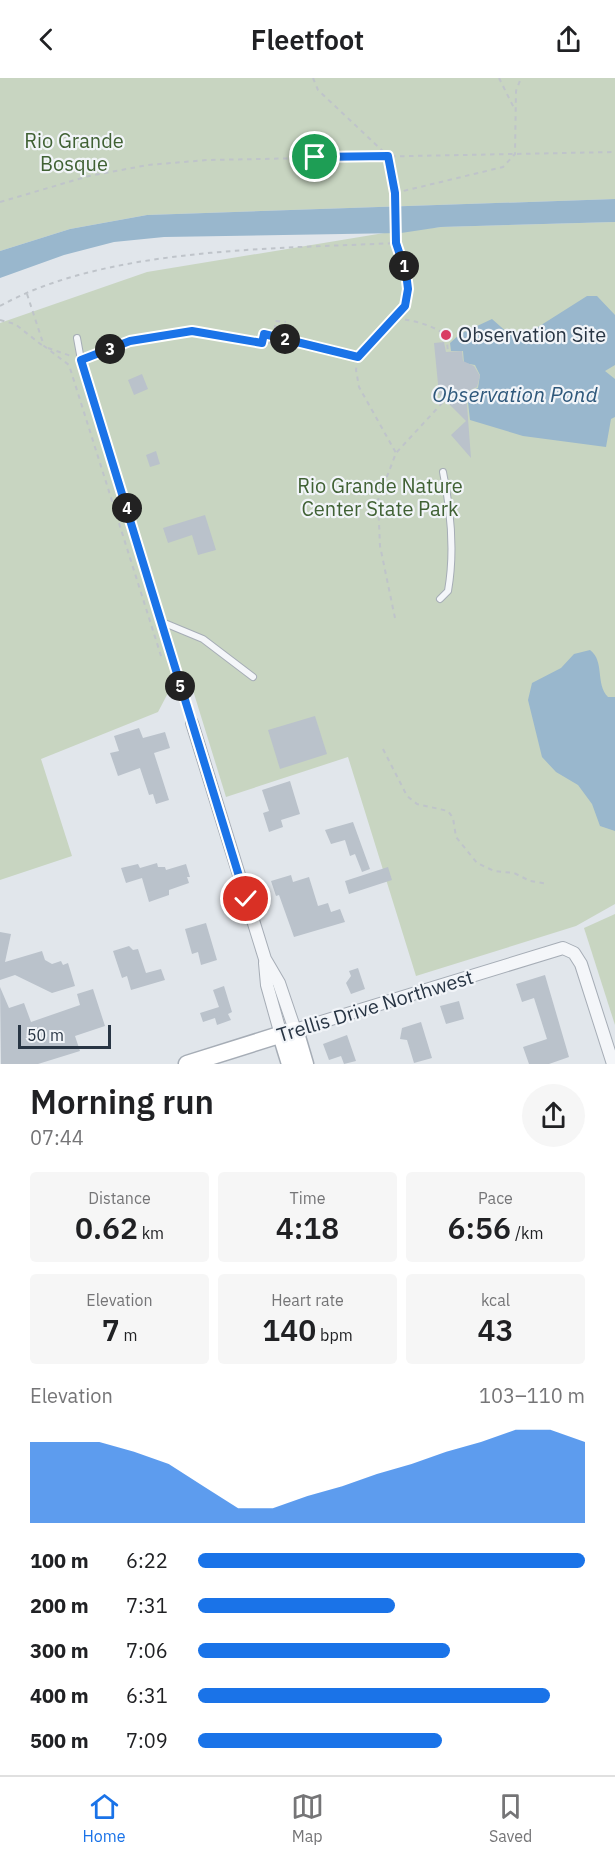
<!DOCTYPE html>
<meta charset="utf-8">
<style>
:root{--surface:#fff;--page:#f6f6f6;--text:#202124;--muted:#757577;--line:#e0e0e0;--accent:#1a73e8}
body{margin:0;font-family:"IBM Plex Sans",sans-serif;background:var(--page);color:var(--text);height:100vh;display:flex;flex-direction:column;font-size:22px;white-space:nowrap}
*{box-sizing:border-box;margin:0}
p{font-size:20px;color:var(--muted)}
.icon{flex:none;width:33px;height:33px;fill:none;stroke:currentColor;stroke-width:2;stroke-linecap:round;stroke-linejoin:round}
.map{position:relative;height:986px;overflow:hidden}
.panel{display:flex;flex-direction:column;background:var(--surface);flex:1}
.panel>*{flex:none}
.scale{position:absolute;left:18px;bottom:15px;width:93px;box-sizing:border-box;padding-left:6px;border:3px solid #283544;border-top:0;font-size:16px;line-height:21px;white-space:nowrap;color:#283544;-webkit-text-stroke:4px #f1f4f8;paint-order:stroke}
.pin{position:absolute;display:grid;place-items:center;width:51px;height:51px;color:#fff;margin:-26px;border:3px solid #fff;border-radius:50%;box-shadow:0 2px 6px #0007}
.km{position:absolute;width:30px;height:30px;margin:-15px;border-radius:50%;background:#222;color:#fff;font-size:16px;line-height:30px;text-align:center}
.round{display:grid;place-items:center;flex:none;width:63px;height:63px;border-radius:32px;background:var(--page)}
.summary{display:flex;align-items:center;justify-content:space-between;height:102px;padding:0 30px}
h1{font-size:33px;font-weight:600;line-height:45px}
.stats{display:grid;grid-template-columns:repeat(3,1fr);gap:9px;height:102px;padding:6px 30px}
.stats div{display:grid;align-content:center;border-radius:6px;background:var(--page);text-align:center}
.stats b{font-size:30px;font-weight:600}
.stats small{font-size:16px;font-weight:400}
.stats p{font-size:16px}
.chart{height:168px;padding:12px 30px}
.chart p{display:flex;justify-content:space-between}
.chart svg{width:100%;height:108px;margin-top:6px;fill:var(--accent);opacity:.7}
ul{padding:0 30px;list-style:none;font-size:20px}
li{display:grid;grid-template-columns:96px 72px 1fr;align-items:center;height:45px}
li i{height:15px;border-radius:8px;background:var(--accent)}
header{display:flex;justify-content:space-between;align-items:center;height:78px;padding:0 30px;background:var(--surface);font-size:27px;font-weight:600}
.tabs{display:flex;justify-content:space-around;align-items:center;height:84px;border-top:2px solid var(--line);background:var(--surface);font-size:16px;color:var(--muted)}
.tabs a{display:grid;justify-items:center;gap:3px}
.tabs .on{color:var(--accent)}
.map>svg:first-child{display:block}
.green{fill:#c8d5c1}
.water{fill:#99b7cd}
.building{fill:#bac2cb}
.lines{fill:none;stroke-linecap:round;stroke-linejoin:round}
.lane-casing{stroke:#a6adb6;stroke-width:8}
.street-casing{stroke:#a6adb6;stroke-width:14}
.secondary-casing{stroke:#a6adb6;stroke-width:19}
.path{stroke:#bfc4ca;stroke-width:2;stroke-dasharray:4.5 4.5;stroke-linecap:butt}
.lane{stroke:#f4f6f9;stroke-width:6}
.street{stroke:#f4f6f9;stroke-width:12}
.secondary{stroke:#fff;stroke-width:16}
.route-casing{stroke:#fff;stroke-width:12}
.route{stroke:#1a73e8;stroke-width:8}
.poi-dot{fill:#d93c63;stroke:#f1f4f8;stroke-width:2}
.labels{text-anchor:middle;stroke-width:4.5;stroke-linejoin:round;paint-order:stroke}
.park-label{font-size:20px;fill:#406134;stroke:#f1f4f8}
.poi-label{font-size:20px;fill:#283544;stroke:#f1f4f8;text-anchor:start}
.street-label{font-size:20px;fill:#283544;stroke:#f1f4f8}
.water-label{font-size:21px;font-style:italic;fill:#2e587b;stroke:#f1f4f8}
</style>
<header><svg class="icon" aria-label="back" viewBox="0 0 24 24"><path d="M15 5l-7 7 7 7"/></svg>Fleetfoot<svg class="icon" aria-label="share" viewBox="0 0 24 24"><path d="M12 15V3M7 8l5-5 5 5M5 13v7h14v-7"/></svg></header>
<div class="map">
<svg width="615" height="986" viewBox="0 0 615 986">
<rect width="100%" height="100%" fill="#e1e6eb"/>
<g class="green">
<path d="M0,0H615V121L147,137L70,151L0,173Z"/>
<path d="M615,144V826L576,848L416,898L348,679L226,719L191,606L168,615L158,634L41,681L72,778L0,802V245L147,194L384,155L441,149Z"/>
<path d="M615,836V947L584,850Z"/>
</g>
<g class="water">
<path d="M615,121V144L441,149L401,155L164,159L114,164L64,177L0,200V173L70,151L147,137Z"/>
<path d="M587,218H597L615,237V287L605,293L615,301V339L611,341L606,369L523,358L470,342L467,315L478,310L480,297L475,287L464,285L463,273H451L450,265L460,256L492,241L509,256H527Z"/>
<path d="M590,572C605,583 595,606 608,619H615V753L600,748L592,726L578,707L556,694L542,679L528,622L532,605L561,590L574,576Z"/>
</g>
<g class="building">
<path d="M444,264L446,274L462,273L463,283L474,288L480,298L477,309L466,314L471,380L451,357L466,343L439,316L434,265Z"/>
<path d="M142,296L148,311L134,317L128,302Z"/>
<path d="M156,373L160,386L150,389L146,377Z"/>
<path d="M205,437L216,472L198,477L192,457L168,465L163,450Z"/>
<path d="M315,638L327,676L280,691L268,652Z"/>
<path d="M139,650L143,660L165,654L170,670L154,675L169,722L156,726L153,716L149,717L140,690L118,698L110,675L119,673L114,658Z"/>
<path d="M290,703L300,736L281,742L283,749L269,754L263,735L269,733L262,712Z"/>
<path d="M353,744L370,791L362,794L355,776L350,778L345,762L331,766L325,752Z"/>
<path d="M157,785L158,789H165L166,792L186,786L190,799H187L189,805L169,812V817L149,824L142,800L126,805L121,790L138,786L140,790Z"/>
<path d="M388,789L392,802L349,816L345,803Z"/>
<path d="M291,797L293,804L309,799L318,828L328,825L331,834L340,831L345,844L294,859L279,817L276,818L271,803Z"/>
<path d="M206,845L217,882L201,887L198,874L192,876L185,851Z"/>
<path d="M0,854L11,856L5,884L42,873L45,882L52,886L61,883L63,887L68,885L75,908L52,915L15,897L0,902Z"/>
<path d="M129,868L133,872L138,871L146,895L161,891L165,902L131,912L127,898L122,900L113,873Z"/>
<path d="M358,890L365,911L351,916L346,905L351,898L349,893Z"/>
<path d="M545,897L569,979L549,986H529L523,969L547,961L534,920L522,924L516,906Z"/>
<path d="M224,908L232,934L228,936L231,942L217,947L215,940L203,944L200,935L219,929L213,912Z"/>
<path d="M0,909L9,930L24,925L31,944L80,927L77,916L93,911L105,948L75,958L80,973L38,986H1Z"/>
<path d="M459,923L464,941L446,946L440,928Z"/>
<path d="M421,944L432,980L414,985L407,962L400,961L402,950Z"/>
<path d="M347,957L356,983L344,986L341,978L329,982L323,966Z"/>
</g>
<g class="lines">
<g class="lane-casing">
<g id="lane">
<path d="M77,260L81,282L192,645"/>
<path d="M440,521L448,513C455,473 451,433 443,394"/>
<path d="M162,544L203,561L253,599"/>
</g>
</g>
<g class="street-casing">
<g id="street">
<path d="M192,645L265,881L279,905L295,952L563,870L574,875L581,886L613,986"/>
<path d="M265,885L267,907L281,957"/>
</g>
</g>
<g class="secondary-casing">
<g id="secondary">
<path d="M281,957L290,986"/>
<path d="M187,986L295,952L305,986"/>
</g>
</g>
<g class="path">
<path d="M313,0L318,12L388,78L395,115L396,165L406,195L408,211L405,228L358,279L356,292L359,309L396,375"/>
<path d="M499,0L515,32"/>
<path d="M395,115L503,89L515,76L516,13L521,0"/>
<path d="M0,124L89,98L148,87L208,82L615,74"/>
<path d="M27,216L44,268L69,287L162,581"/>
<path d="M0,228C106,169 276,171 396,165"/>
<path d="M396,240C415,243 430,246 446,257L448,273"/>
<path d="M0,242L15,246L43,268"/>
<path d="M262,265L264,256L275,258V243L286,244"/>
<path d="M48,270L71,278"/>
<path d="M91,278L130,263L192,253L275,266V258L358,279"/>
<path d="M395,540L380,468L378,422L396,375L444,323"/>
<path d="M383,671L407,718L417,726L448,733L453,740L456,759L477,785L494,793L514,795L530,803L548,806"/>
</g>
<use href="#lane" class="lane"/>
<use href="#street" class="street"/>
<use href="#secondary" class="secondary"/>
</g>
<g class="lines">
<g class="route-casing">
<path id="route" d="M246,821L81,282L130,263L192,253L262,265L264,256L358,279L405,228L408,211L406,195L396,165L395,115L388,78L315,79"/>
</g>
<use href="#route" class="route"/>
</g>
<circle class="poi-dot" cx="446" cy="257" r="6"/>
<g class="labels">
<g class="park-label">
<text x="74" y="70">Rio Grande<tspan x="74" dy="23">Bosque</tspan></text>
<text x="380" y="415">Rio Grande Nature<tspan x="380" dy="23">Center State Park</tspan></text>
</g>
<g class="poi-label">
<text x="458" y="264">Observation Site</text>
</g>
<g class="street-label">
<text transform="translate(375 928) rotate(-17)" y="7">Trellis Drive Northwest</text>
</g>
<g class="water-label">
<text x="515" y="324">Observation Pond</text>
</g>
</g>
</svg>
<div class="scale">50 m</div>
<div class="pin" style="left:315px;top:79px;background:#1e9e55"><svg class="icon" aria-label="arrive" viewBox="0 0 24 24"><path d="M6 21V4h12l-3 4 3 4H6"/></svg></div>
<div class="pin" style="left:246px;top:821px;background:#d93025"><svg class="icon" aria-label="check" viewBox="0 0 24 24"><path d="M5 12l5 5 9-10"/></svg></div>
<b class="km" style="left:404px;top:188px">1</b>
<b class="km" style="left:285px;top:261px">2</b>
<b class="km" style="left:110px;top:271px">3</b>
<b class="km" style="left:127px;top:430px">4</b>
<b class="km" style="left:180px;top:608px">5</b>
</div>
<section class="panel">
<div class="summary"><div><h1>Morning run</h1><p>07:44</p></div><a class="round"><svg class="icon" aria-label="share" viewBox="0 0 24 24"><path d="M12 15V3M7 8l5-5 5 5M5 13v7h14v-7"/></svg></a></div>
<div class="stats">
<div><p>Distance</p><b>0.62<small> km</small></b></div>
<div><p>Time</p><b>4:18</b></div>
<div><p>Pace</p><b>6:56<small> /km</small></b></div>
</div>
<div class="stats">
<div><p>Elevation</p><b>7<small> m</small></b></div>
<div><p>Heart rate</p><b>140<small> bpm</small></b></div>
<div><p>kcal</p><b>43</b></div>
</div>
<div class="chart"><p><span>Elevation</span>103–110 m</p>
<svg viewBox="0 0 160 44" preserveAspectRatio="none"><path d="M0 44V11L10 11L20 11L30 15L40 20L50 29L60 38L70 38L80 33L90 29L100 24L110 20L120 15L130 11L140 6L150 6L160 11V44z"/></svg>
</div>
<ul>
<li><b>100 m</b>6:22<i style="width:100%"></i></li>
<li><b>200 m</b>7:31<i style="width:51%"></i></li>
<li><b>300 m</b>7:06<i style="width:65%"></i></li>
<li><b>400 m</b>6:31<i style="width:91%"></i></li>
<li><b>500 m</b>7:09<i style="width:63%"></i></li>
</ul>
</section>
<nav class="tabs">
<a class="on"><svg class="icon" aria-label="home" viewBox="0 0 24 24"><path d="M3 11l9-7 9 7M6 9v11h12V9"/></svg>Home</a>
<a><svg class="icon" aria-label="map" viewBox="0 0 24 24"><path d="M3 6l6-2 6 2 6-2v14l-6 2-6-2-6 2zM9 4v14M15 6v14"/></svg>Map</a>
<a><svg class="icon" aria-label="saved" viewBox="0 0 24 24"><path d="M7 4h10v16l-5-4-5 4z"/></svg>Saved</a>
</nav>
